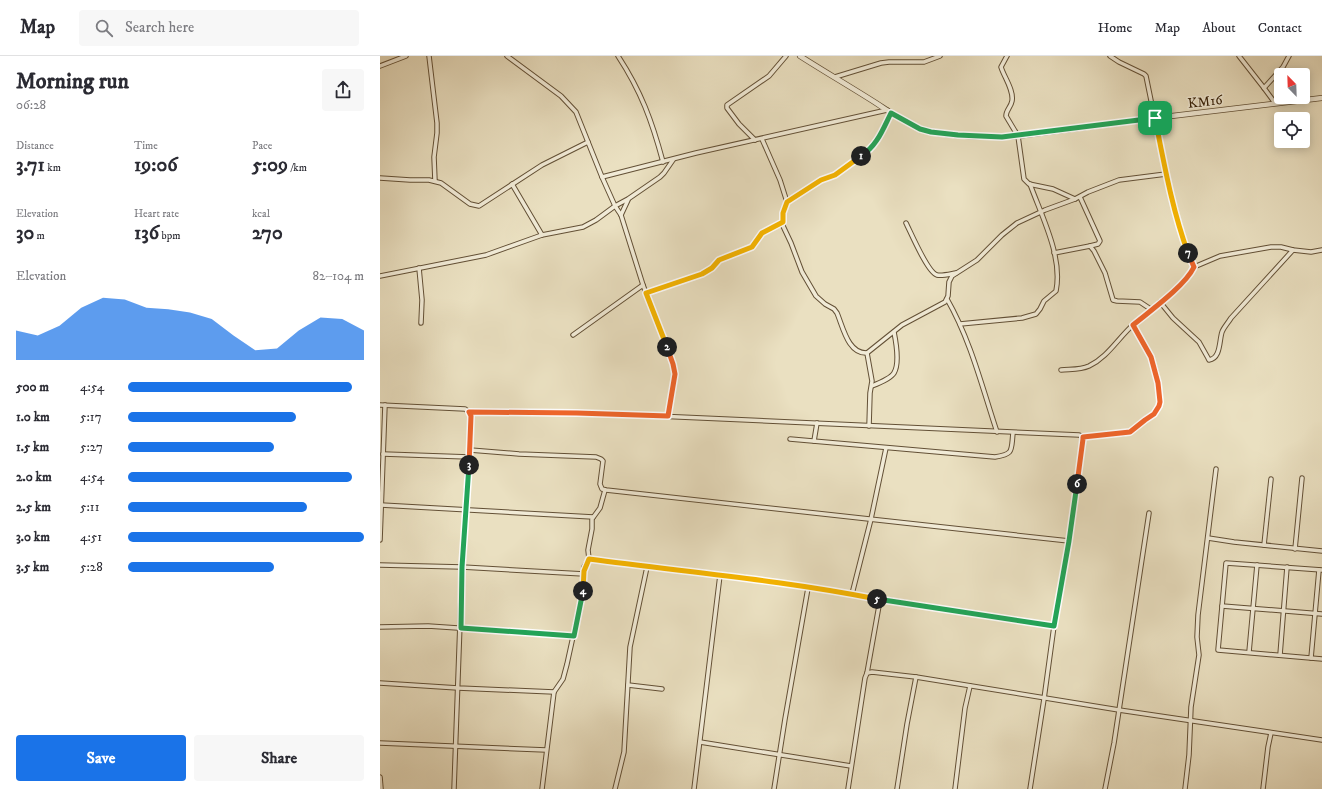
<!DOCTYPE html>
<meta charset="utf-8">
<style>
:root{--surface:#fff;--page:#f7f7f7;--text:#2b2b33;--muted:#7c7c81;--line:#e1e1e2;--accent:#1a73e8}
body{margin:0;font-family:"IM FELL DW Pica",serif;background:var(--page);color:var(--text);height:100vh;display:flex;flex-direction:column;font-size:15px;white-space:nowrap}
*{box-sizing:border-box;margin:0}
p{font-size:13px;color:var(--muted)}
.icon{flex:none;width:22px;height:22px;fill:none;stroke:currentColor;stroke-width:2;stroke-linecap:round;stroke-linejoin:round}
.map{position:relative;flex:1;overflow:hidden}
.side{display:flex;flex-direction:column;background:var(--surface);width:380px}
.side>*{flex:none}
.needle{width:26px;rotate:337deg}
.fabs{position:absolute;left:894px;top:12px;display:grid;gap:8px}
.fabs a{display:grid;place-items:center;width:36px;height:36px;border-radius:4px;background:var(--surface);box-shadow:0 2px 10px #0003;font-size:20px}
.pin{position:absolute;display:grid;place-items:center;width:34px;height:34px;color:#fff;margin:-17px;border-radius:8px;box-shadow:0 2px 6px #0006}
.km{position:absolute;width:20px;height:20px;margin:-10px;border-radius:50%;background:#222;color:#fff;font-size:11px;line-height:20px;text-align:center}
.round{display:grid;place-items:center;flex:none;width:42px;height:42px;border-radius:4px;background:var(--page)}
.overview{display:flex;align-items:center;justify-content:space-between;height:68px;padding:0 16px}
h1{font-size:22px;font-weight:700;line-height:30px}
.metrics{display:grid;grid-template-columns:repeat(3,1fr);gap:6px;height:68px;padding:4px 16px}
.metrics div{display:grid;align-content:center}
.metrics b{font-size:20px;font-weight:700}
.metrics small{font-size:11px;font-weight:400}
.metrics p{font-size:11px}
.chart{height:112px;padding:8px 16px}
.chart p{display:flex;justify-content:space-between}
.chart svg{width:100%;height:72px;margin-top:4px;fill:var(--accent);opacity:.7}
.primary-button{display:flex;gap:8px;margin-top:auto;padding:8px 16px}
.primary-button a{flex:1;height:46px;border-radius:4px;background:var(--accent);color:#fff;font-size:16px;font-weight:700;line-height:46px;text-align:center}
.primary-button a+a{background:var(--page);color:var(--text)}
ul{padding:0 16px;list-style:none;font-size:13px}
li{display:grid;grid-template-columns:64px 48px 1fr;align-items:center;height:30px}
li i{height:10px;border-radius:5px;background:var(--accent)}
header{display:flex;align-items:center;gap:24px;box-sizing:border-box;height:56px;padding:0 20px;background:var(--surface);border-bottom:1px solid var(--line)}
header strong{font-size:19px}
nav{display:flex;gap:22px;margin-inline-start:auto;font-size:14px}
.search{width:280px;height:36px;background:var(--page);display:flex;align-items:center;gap:10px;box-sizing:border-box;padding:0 14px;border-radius:4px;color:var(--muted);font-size:15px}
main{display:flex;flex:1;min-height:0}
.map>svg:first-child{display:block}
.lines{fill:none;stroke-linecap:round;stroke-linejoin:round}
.minor-casing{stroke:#635036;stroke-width:5.5}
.tertiary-casing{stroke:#635036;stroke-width:6}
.minor{stroke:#f1ebd7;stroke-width:3.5}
.tertiary{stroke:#f1ebd7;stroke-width:4.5}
.split-1-casing{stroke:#fff;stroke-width:8}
.split-2-casing{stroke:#fff;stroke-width:8}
.split-3-casing{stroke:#fff;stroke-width:8}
.split-4-casing{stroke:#fff;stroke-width:8}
.split-5-casing{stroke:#fff;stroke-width:8}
.split-6-casing{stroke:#fff;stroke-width:8}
.split-7-casing{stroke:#fff;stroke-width:8}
.split-8-casing{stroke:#fff;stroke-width:8}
.split-1{stroke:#22a559;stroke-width:5}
.split-2{stroke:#f5b400;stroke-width:5}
.split-3{stroke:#f0652b;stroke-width:5}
.split-4{stroke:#22a559;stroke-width:5}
.split-5{stroke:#f5b400;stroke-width:5}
.split-6{stroke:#22a559;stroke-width:5}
.split-7{stroke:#f0652b;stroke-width:5}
.split-8{stroke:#f5b400;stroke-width:5}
.labels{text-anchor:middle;stroke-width:3;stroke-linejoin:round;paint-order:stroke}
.street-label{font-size:14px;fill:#362007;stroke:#f1ebd7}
</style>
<header>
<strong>Map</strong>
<div class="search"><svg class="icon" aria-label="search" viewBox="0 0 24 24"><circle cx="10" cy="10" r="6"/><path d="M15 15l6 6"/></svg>Search here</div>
<nav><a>Home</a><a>Map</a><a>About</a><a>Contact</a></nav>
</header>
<main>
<section class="side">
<div class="overview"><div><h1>Morning run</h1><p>06:28</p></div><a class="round"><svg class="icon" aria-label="share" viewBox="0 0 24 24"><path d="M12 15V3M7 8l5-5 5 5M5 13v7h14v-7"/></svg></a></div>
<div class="metrics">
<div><p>Distance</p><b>3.71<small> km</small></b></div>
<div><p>Time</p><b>19:06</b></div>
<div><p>Pace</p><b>5:09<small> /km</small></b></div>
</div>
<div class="metrics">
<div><p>Elevation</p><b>30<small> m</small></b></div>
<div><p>Heart rate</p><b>136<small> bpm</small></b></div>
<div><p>kcal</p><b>270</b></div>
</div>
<div class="chart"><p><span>Elevation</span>82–104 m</p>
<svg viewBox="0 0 160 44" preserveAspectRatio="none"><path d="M0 44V26L10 29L20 23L30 12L40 6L50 7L60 12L70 13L80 15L90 19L100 29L110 38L120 37L130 26L140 18L150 19L160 26V44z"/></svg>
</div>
<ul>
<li><b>500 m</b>4:54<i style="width:95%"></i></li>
<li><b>1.0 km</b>5:17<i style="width:71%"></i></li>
<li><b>1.5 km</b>5:27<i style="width:62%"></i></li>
<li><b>2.0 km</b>4:54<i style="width:95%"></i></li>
<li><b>2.5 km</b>5:11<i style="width:76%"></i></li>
<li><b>3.0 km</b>4:51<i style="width:100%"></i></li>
<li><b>3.5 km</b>5:28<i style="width:62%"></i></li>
</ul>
<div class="primary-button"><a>Save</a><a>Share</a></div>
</section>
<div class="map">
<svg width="942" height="733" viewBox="0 0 942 733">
<rect width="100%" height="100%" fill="#eae0c1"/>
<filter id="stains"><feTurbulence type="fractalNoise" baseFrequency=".005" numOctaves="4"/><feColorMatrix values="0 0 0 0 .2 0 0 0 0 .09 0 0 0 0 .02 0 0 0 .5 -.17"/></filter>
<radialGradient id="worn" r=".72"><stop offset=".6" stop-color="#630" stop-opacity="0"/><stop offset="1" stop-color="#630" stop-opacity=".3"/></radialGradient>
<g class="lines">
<g class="minor-casing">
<g id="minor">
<path d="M49,0L57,67V77L54,101L55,125"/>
<path d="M127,0L181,40L196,56L222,121L235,150L241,159L263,229L293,309L295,318L288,360"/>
<path d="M238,0C261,35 272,65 283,106"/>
<path d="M627,0L621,11C624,21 634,34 632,45C631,51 626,54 626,60L638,80L644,123L649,128L673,133L695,143"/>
<path d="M859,0L884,32"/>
<path d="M0,10L26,0"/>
<path d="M455,21L501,7L509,6H544L560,0"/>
<path d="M895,47L884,32L903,11L909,0"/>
<path d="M511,57L494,88L487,97L455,119L441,124L407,146L403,157V170L411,187L422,216L436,240L445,248L454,253L457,257C463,271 468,298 487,297L522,269L565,246L568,240L569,226L572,220L597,204L622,179L637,167L665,154L695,143L708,136L739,124L786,118"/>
<path d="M382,83L400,124L407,146"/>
<path d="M375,84L359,68L347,52V49L389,20L406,0"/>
<path d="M222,121L316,97L507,54"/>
<path d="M0,122L30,124H49L61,127L90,148L99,150L162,109L208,86"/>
<path d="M132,128L162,179"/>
<path d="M700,141L720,185L718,188L710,190"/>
<path d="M241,159L248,144"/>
<path d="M526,167C531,177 548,217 557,219C562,220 570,218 576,217"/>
<path d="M674,197L710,190L714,195L725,217L733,244L737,245L760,246L772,254"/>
<path d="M814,211L840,200L891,191H901L913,194L931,196L942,194"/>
<path d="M39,212L42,244L41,267"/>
<path d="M0,220L106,199L162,179L203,171L216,164L235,150L248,143L280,121L284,117L293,104"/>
<path d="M266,237L322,218L332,211L339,204L372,191L382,177L403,167"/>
<path d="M567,243C591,285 602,331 617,376"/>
<path d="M780,246L793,262L819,286L828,302L829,304C841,302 839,285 842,276C844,271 848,267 851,262L913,194"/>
<path d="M580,268L642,262L656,258L660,253L664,245L676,235C683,201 662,161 650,128"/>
<path d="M193,279L263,229"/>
<path d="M487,297L492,325L490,337L489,370"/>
<path d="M681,314C690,313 700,314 709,310C728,301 738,282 754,268C772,252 804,232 814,211L803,183L786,118L766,20L764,18L739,6L730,0"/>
<path d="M492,330C497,328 511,322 514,317C520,307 516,286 514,276"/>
<path d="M0,349L85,353L89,356L232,358L699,379L703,381L748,377C754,375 758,369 763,365C767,361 774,359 777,354C784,344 776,313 771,302C767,290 759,280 753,269"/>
<path d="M410,383L615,401C634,398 631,395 633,377"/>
<path d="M434,385L437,367"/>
<path d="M90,394L139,398L216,401L221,403L223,405L220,428L222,433L226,434L689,485"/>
<path d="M3,398L89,401"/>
<path d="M1,449L213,461"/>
<path d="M828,482L854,486L942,495"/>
<path d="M0,484L5,349"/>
<path d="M884,489L891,423"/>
<path d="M915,493L922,422"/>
<path d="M209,503L208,494L212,473V463L220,452L225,434"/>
<path d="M0,509L82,511L204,518V511L209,503L368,522L674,570"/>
<path d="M942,514L846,507L838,594L942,603"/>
<path d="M472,538L491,463L506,392"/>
<path d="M842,550L942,558"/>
<path d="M0,571L48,570L194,580"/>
<path d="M869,596L877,509"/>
<path d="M900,599L907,511"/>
<path d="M931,602L939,514"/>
<path d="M487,617L492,616L536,621L739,654L942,684"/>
<path d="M0,627L78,632L174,636"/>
<path d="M248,629L282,633"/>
<path d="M320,686L471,710"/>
<path d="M0,687L166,694"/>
<path d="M0,721L1,733"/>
<path d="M74,733L82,511L91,360L89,356"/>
<path d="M162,733L174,636L183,623L187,608L203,535L204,518"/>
<path d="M235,733L244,696L250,591L267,511"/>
<path d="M314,733L340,519"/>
<path d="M394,733L405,663L428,532"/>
<path d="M468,733L485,622L487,617L500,544"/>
<path d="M517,733L527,668L536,621"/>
<path d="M575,733L585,652L590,630"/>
<path d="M650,733L664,643L674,570L689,485L703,383V381"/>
<path d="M725,733L734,687L769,457"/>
<path d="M805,733L809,699L811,651L819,599L817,581L818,559L836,413"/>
<path d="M883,733L888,691L891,677"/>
</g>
</g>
<g class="tertiary-casing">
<path id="tertiary" d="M420,0C445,16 471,31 496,47C510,56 525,67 541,73C563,81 614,82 638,80L775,62L942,42"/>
</g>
<use href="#minor" class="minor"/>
<use href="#tertiary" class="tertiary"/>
</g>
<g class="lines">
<g class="split-1-casing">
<path id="split-1" d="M481,100C497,90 503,73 511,57L540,73L551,76L578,79L622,81L775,62"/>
</g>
<g class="split-2-casing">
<path id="split-2" d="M287,291L266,237L322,218L332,212L339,204L372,191L382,177L403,166V157L407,146L441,124L455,119L481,100"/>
</g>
<g class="split-3-casing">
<path id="split-3" d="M89,409L91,360L89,356L197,357L288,360L295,318L293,308L287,291"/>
</g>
<g class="split-4-casing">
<path id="split-4" d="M89,409L82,511L81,572L194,580L203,535"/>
</g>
<g class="split-5-casing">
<path id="split-5" d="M203,535L204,515L209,503C305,516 402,524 497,543"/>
</g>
<g class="split-6-casing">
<path id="split-6" d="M497,543L674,570L689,485L697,428"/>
</g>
<g class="split-7-casing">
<path id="split-7" d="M697,428L703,383V381L750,376L765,364L774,358L779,350L780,346L778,327L771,301L753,269C770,255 805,230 814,211L808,197"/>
</g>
<g class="split-8-casing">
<path id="split-8" d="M775,62C784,107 792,153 808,197"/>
</g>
<use href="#split-1" class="split-1"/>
<use href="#split-2" class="split-2"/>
<use href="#split-3" class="split-3"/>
<use href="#split-4" class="split-4"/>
<use href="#split-5" class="split-5"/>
<use href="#split-6" class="split-6"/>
<use href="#split-7" class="split-7"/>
<use href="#split-8" class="split-8"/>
</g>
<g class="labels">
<g class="street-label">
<text transform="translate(825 45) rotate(-7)" y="5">KM16</text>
</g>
</g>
<rect width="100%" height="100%" filter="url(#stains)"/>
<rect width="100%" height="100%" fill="url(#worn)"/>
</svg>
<div class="fabs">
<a><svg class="needle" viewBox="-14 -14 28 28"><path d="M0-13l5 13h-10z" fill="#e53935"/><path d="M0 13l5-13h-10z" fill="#7c7c81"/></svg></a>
<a><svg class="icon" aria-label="locate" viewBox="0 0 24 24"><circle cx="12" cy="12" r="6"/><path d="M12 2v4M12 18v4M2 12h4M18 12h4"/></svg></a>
</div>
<div class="pin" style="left:775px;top:62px;background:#1e9e55"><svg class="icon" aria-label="arrive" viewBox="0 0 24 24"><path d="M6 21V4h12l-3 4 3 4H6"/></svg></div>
<b class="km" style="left:481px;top:100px">1</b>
<b class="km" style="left:287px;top:291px">2</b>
<b class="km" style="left:89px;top:409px">3</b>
<b class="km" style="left:203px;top:535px">4</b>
<b class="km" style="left:497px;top:543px">5</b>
<b class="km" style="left:697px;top:428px">6</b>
<b class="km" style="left:808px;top:197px">7</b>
</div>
</main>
